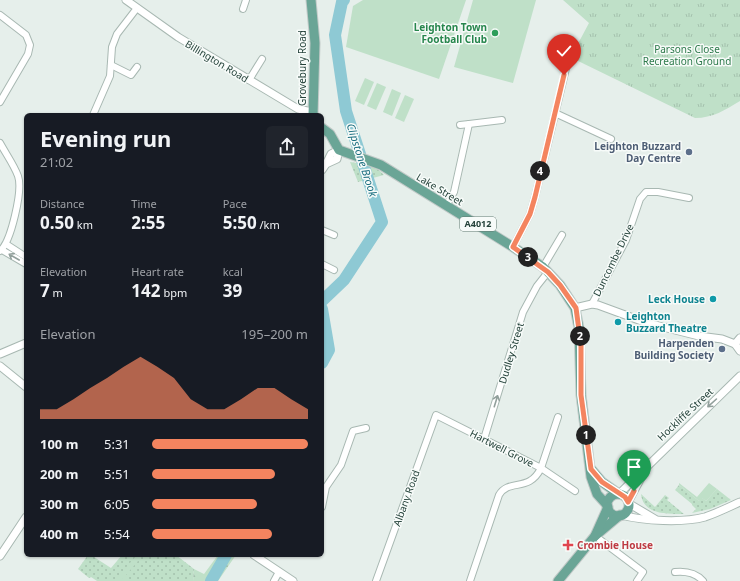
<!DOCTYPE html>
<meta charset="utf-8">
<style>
:root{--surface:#171b24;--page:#20242c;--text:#f1f3f6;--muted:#9ea1a6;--accent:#f4845f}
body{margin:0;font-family:"Noto Sans",sans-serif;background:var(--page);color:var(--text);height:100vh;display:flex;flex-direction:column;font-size:15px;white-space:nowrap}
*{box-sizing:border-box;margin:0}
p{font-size:13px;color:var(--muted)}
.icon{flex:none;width:22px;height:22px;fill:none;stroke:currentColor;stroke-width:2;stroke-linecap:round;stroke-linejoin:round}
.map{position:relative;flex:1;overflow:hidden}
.drawer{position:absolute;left:24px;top:113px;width:300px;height:444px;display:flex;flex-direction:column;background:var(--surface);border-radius:6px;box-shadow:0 1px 3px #0004}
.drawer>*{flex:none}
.pin{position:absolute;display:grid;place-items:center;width:34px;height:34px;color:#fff;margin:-41px -17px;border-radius:50% 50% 50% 0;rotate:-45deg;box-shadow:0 0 4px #0007}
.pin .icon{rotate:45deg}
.km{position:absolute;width:20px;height:20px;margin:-10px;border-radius:50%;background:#222;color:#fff;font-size:11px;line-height:20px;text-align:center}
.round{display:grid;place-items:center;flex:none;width:42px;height:42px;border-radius:6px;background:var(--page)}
.summary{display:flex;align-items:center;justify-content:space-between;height:68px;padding:0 16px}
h1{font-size:22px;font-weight:700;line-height:30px}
.stats{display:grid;grid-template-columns:repeat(3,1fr);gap:6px;height:68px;padding:4px 16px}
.stats div{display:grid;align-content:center}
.stats b{font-size:17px;font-weight:700}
.stats small{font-size:11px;font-weight:400}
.stats p{font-size:11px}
.chart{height:112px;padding:8px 16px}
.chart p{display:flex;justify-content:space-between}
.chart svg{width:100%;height:72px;margin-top:4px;fill:var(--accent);opacity:.7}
ul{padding:0 16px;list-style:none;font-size:13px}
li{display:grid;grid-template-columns:64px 48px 1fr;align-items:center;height:30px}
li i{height:10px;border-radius:5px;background:var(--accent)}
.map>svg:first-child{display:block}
.grass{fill:url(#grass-dots)}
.forest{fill:url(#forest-firs)}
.park{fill:url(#park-tufts)}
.garden{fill:#bfe0c8}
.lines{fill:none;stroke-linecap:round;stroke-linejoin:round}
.river{stroke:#8ec9d4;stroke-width:12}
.minor-casing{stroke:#a8b8b2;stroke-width:8}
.tertiary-casing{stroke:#a8b8b2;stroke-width:9}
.primary-casing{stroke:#c2cac8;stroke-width:11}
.minor{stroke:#fff;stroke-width:6}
.tertiary{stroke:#fff;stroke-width:7}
.primary{stroke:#6aa596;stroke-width:9}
.oneway{stroke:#92a09c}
.route-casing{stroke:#fff;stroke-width:8}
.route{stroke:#f4845f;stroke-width:5}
.leisure-dot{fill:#2e9e5b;stroke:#f7fbf9;stroke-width:1.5}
.service-dot{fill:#5c6f8a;stroke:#f7fbf9;stroke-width:1.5}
.culture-dot{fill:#0f9aa8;stroke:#f7fbf9;stroke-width:1.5}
.health-dot{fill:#e0444e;stroke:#f7fbf9;stroke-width:1.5}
.labels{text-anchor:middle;stroke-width:3;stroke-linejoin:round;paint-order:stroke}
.shield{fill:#f7fbf9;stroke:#637a73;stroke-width:1}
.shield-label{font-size:9px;font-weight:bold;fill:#24423a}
.leisure-label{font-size:10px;font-weight:bold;fill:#27864d;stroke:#f7fbf9;text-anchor:end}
.park-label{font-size:10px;fill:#2d7a4b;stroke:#f7fbf9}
.street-label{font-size:10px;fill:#24423a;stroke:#f7fbf9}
.service-label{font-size:10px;font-weight:bold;fill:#4e5e75;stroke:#f7fbf9;text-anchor:end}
.culture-label{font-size:10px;font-weight:bold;fill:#0d838f;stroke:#f7fbf9;text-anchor:end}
.health-label{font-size:10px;font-weight:bold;fill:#be3a42;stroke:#f7fbf9;text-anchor:start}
.water-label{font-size:11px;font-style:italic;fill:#1c6f80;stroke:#f7fbf9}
</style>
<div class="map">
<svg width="740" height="581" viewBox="0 0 740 581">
<defs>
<pattern id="grass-dots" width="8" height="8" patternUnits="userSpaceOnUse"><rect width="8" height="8" fill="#bfe0c8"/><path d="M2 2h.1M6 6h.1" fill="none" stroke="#a4c1ad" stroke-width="1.8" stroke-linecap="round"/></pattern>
<pattern id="forest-firs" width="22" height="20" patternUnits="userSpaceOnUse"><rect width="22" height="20" fill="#bfe0c8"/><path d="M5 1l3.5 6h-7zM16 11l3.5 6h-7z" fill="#a4c1ad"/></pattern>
<pattern id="park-tufts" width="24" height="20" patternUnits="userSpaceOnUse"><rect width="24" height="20" fill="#bfe0c8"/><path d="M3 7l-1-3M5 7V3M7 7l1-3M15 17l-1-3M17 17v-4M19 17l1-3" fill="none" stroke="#a4c1ad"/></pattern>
</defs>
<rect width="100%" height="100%" fill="#e6efeb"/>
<g class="grass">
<path d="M350,162C362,164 376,165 384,175L358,182Z"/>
<path d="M679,485L699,501L701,497L706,501L717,489L731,500L710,509L692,513L696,509L692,505V504L675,490Z"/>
<path d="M641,494L655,507L665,495L669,498L667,500L684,514C668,514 643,515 641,494Z"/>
<path d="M88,555H91L111,568L122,555H176L194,569L193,581H97L91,577L89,578L78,569Z"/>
</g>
<path class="forest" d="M218,555H236L218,581H193L194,569L204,574Z"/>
<path class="park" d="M563,0H740V101C725,110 713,118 695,118L574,59L573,53L589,23Z"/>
<g class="garden">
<path d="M363,0H466L439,79L346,47L353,6Z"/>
<path d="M473,0H536L513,83L454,67Z"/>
<path d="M365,78L374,82L364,105L355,101Z"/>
<path d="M377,83L386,87L376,110L367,106Z"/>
<path d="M392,89L401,93L392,116L383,112Z"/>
<path d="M405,95L414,99L404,122L395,118Z"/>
<path d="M679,483L697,497L709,483L717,489L706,501L702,498L699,501L679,485Z"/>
<path d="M137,555H143L121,581H114Z"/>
</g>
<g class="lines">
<g class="river">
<path d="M322,301L344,280L382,222L346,111L335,35L342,2L344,0"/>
<path d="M322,309L329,350L322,363"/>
<path d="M211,581L226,555"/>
</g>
<g class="minor-casing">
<g id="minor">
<path d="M243,9L246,0"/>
<path d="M0,15L26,35L30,45L28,54L0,102"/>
<path d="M111,65L131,75L137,67"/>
<path d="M249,80L262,59"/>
<path d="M555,113L611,139"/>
<path d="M93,115L110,76L112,47L117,34L137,8"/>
<path d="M460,125L469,124"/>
<path d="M0,143C6,154 14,165 18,176C23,190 11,242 0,251"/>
<path d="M446,206L454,192L469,124L502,120"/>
<path d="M322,230L334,235"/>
<path d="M6,244L26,257"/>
<path d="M513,247L530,214L535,197L570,52"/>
<path d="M2,250L26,264"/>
<path d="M322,264L334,270"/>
<path d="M543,267L562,235"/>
<path d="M592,304L626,240L640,199L646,192H658L689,198"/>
<path d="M484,439L523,312L537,286L548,272"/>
<path d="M322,507L326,487L341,465L353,431L366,428"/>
<path d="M595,536L643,572L637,581"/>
<path d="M675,572C685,571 696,573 703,581"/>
<path d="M274,581L279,572"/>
<path d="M376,581L436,415L541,468L558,417"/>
<path d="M470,581L499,495C509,478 529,493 541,468L575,491"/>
</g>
</g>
<g class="tertiary-casing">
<g id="tertiary">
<path d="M126,0L178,37L298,109L312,112"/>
<path d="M326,164L331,154L339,150"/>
<path d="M322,170L326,164L337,159L339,150"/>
<path d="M575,308L592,304L598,305L647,323L699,336L722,339L735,344L740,351"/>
<path d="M735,344L740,338"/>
<path d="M0,354L26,343"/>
<path d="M0,366L26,387"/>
<path d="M619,494L740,376"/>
<path d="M628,502L642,476"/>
<path d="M628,503L655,519"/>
<path d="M621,515C644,521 683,523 705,517C717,513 729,507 740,502"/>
<path d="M254,555L293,581"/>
<path d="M0,556L26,517"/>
</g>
</g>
<g class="primary-casing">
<g id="primary">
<path d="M311,0L315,43L313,115"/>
<path d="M322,128L330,134L339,150L381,165L513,247L543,267L560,285L575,308L579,328L581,395L591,477L597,494L607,505"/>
<path d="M591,469L602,482L619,494"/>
<circle cx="618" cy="505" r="11"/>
<path d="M595,536L620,515"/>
<path d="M558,581L595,536L608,507"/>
</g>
</g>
<use href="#minor" class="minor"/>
<use href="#tertiary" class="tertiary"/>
<use href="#primary" class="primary"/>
</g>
<defs><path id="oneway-shaft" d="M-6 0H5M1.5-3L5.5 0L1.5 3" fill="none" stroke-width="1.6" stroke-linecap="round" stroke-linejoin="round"/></defs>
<g class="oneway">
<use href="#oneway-shaft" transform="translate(14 257) rotate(-150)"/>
<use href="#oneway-shaft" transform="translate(496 401) rotate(-73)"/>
<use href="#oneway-shaft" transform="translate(712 403) rotate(138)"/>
</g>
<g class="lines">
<g class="route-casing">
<path id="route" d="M564,75L535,197L530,214L513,247L548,272L560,285L576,308L581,345V395L591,469L602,482L625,497L628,502L634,491"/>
</g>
<use href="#route" class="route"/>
</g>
<circle class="leisure-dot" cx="495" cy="33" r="4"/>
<g class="service-dot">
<circle cx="689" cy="152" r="4"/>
<circle cx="722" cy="349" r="4"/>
</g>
<g class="culture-dot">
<circle cx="713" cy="299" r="4"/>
<circle cx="618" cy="322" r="4"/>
</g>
<path class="health-dot" d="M566 539h4v4h4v4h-4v4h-4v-4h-4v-4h4z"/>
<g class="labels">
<rect class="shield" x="460" y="217" width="36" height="14" rx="3"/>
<g class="shield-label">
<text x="478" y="227">A4012</text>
</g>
<g class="leisure-label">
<text x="487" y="31">Leighton Town<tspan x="487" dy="12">Football Club</tspan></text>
</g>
<g class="park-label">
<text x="687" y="53">Parsons Close<tspan x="687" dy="12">Recreation Ground</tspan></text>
</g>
<g class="street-label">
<text transform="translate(217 61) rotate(31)" y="4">Billington Road</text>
<text transform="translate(302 68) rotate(-90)" y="4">Grovebury Road</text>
<text transform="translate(440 189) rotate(31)" y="4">Lake Street</text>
<text transform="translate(613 260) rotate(-64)" y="4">Duncombe Drive</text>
<text transform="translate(511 353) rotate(-73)" y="4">Dudley Street</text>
<text transform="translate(685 414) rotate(-43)" y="4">Hockliffe Street</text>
<text transform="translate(502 448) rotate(27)" y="4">Hartwell Grove</text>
<text transform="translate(406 498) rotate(-70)" y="4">Albany Road</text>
</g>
<g class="service-label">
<text x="681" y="150">Leighton Buzzard<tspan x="681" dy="12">Day Centre</tspan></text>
<text x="714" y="347">Harpenden<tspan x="714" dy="12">Building Society</tspan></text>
</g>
<g class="culture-label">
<text x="705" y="303">Leck House</text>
<text x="626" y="320" text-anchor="start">Leighton<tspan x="626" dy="12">Buzzard Theatre</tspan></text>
</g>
<g class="health-label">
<text x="577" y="549">Crombie House</text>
</g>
<g class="water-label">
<text transform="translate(362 160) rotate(72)" y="4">Clipstone Brook</text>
</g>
</g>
</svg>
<div class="pin" style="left:634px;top:491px;background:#1e9e55"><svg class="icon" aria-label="arrive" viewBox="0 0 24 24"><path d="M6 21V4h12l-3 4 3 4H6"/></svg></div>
<div class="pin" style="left:564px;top:75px;background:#d93025"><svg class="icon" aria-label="check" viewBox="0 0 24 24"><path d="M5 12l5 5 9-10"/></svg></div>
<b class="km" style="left:586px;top:435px">1</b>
<b class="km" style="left:580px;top:336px">2</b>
<b class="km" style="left:528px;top:257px">3</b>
<b class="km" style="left:540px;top:171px">4</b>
<section class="drawer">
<div class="summary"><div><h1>Evening run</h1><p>21:02</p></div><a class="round"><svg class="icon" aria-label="share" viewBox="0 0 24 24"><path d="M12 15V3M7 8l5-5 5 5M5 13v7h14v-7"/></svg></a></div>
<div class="stats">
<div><p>Distance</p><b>0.50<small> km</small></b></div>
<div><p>Time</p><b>2:55</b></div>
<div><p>Pace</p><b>5:50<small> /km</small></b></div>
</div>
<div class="stats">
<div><p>Elevation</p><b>7<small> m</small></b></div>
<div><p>Heart rate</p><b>142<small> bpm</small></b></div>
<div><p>kcal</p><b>39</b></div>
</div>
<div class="chart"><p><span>Elevation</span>195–200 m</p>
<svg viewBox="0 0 160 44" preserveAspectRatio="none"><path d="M0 44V38L10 38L20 32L30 25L40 19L50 12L60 6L70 12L80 19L90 32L100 38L110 38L120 32L130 25L140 25L150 32L160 38V44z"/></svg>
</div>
<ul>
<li><b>100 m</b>5:31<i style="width:100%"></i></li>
<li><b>200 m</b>5:51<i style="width:79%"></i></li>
<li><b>300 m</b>6:05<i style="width:67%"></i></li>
<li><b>400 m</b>5:54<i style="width:77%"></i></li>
</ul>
</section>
</div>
